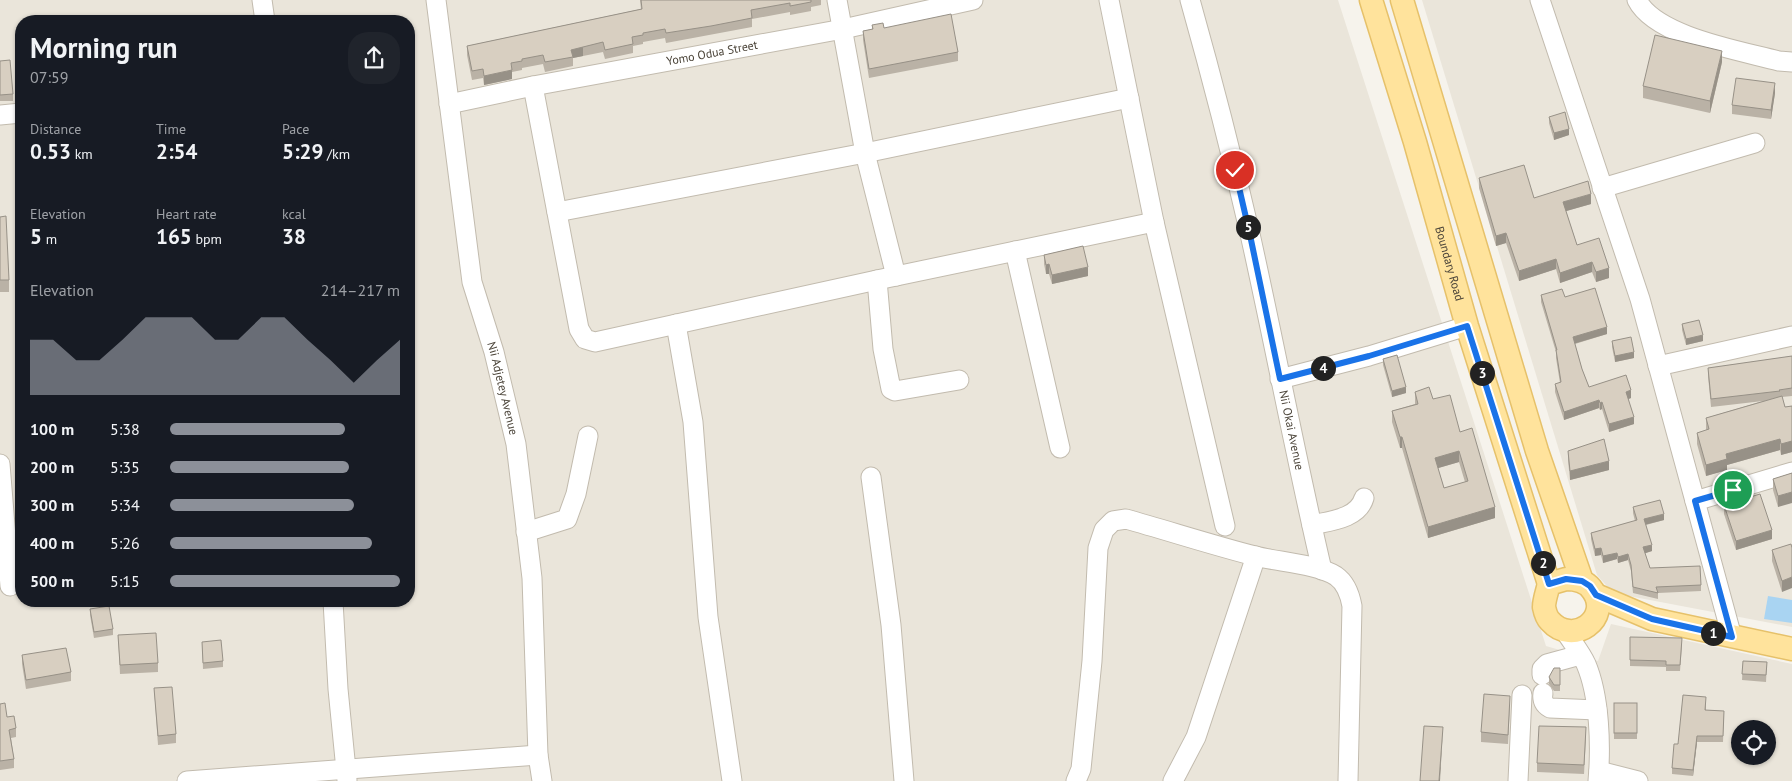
<!DOCTYPE html>
<meta charset="utf-8">
<style>
:root{--surface:#171b24;--page:#20242c;--text:#f1f3f6;--muted:#9ea1a6;--accent:#8c9099}
body{margin:0;font-family:"PT Sans",sans-serif;background:var(--page);color:var(--text);height:100vh;display:flex;flex-direction:column;font-size:19px;white-space:nowrap}
*{box-sizing:border-box;margin:0}
p{font-size:16px;color:var(--muted)}
.icon{flex:none;width:28px;height:28px;fill:none;stroke:currentColor;stroke-width:2;stroke-linecap:round;stroke-linejoin:round}
.map{position:relative;flex:1;overflow:hidden}
.drawer{position:absolute;left:15px;top:15px;width:400px;height:592px;display:flex;flex-direction:column;background:var(--surface);border-radius:20px;box-shadow:0 1px 4px #0004}
.drawer>*{flex:none}
.controls{position:absolute;left:1731px;top:720px;display:grid;gap:10px}
.controls a{display:grid;place-items:center;width:45px;height:45px;border-radius:50%;background:var(--surface);box-shadow:0 1px 4px #0004;font-size:25px}
.pin{position:absolute;display:grid;place-items:center;width:42px;height:42px;color:#fff;margin:-21px;border:2px solid #fff;border-radius:50%;box-shadow:0 1px 5px #0007}
.km{position:absolute;width:25px;height:25px;margin:-12px;border-radius:50%;background:#222;color:#fff;font-size:14px;line-height:25px;text-align:center}
.round{display:grid;place-items:center;flex:none;width:52px;height:52px;border-radius:20px;background:var(--page)}
.headline{display:flex;align-items:center;justify-content:space-between;height:85px;padding:0 15px}
h1{font-size:28px;font-weight:600;line-height:38px}
.figures{display:grid;grid-template-columns:repeat(3,1fr);gap:8px;height:85px;padding:5px 15px}
.figures div{display:grid;align-content:center}
.figures b{font-size:21px;font-weight:600}
.figures small{font-size:14px;font-weight:400}
.figures p{font-size:14px}
.chart{height:140px;padding:10px 15px}
.chart p{display:flex;justify-content:space-between}
.chart svg{width:100%;height:90px;margin-top:5px;fill:var(--accent);opacity:.7}
ul{padding:0 15px;list-style:none;font-size:16px}
li{display:grid;grid-template-columns:80px 60px 1fr;align-items:center;height:38px}
li i{height:12px;border-radius:6px;background:var(--accent)}
.map>svg:first-child{display:block}
.residential{fill:#eae5da;fill-rule:evenodd}
.water{fill:#a9d4f2}
.lines{fill:none;stroke-linecap:round;stroke-linejoin:round}
.minor-casing{stroke:#c2bbae;stroke-width:21}
.major-casing{stroke:#e6c16a;stroke-width:25}
.minor{stroke:#fff;stroke-width:19}
.major{stroke:#ffe39c;stroke-width:22}
.wall{fill:#bab2a6;fill-rule:evenodd}
.shaded-wall{fill:#979187}
.building{fill:#d8cfc1;stroke:#979187;fill-rule:evenodd}
.route-casing{stroke:#fff;stroke-width:10}
.route{stroke:#1a73e8;stroke-width:6}
.labels{text-anchor:middle;stroke-width:4.5;stroke-linejoin:round;paint-order:stroke}
.street-label{font-size:12px;fill:#4b4439;stroke:#fff}
</style>
<div class="map">
<svg width="1792" height="781" viewBox="0 0 1792 781">
<rect width="100%" height="100%" fill="#f6f3ec"/>
<g class="residential">
<path d="M0,0H1338L1546,646L1598,661L1611,624L1792,664V781H0ZM21,21H409V601H21ZM1740,729H1768V756H1740Z"/>
<path d="M1422,0H1792V627L1613,593L1597,575Z"/>
</g>
<path class="water" d="M1768,596L1792,600V623L1764,619Z"/>
<g class="lines">
<g class="minor-casing">
<g id="minor">
<path d="M262,0L265,21"/>
<path id="s1" d="M436,0L472,282L494,352L516,444L532,578L538,755L542,781"/>
<path d="M837,0L865,153L896,276"/>
<path d="M1109,0L1154,222L1225,526"/>
<path id="s2" d="M1190,0C1212,78 1232,156 1250,234C1275,346 1296,459 1322,570"/>
<path d="M1540,0L1640,299L1732,637"/>
<path d="M1637,0C1656,37 1742,51 1779,61L1792,62"/>
<path d="M533,86L579,329L585,339L595,342L877,280L1154,222"/>
<path id="s3" d="M449,104L533,86L843,29L973,0"/>
<path d="M0,115L21,113"/>
<path d="M1602,188L1755,143"/>
<path d="M557,212L865,153L1129,98"/>
<path d="M1015,251L1060,448"/>
<path d="M877,280L883,349L891,389L895,391L959,380"/>
<path d="M676,324L693,422L708,617L732,781"/>
<path d="M1658,366L1792,336"/>
<path d="M1280,379L1369,356L1467,326"/>
<path d="M0,464L10,586"/>
<path d="M871,477L891,625L904,781"/>
<path d="M1695,501L1792,472"/>
<path d="M1312,525C1329,521 1358,519 1364,498"/>
<path d="M526,532L567,519L576,494L588,436"/>
<path d="M333,601L338,689L347,780"/>
<path d="M1565,631C1572,642 1581,653 1586,664C1600,697 1601,747 1598,781"/>
<path d="M1542,675V669L1547,664L1580,655"/>
<path d="M1543,693C1542,700 1543,704 1550,708L1597,710"/>
<path d="M1599,771L1638,781"/>
<path d="M187,781L538,755"/>
<path d="M1076,781L1081,769L1092,661L1098,548L1104,530L1113,521L1126,519C1169,531 1212,545 1255,556C1278,562 1317,564 1336,576C1346,583 1350,595 1352,606L1348,781"/>
<path d="M1173,781L1196,737L1256,556"/>
<path d="M1518,781L1522,695"/>
</g>
</g>
<g class="major-casing">
<g id="major">
<path id="s4" d="M1371,0L1415,142L1467,326L1549,584"/>
<path d="M1402,0L1537,451L1582,581"/>
<path d="M1566,579C1577,579 1587,581 1593,591C1612,618 1573,647 1550,621C1547,618 1545,612 1544,607C1544,600 1547,592 1549,584Z"/>
<path d="M1596,595L1652,619L1792,649"/>
</g>
</g>
<use href="#minor" class="minor"/>
<use href="#major" class="major"/>
</g>
<g class="wall">
<path d="M640,0H821V5L811,7V11L790,15V12L752,19V27L666,43L665,38L643,42V44L633,46V53L605,59L603,52L573,58V66L545,72L543,64L522,68V70L512,72V79L484,85L483,78L472,80L467,55V46L641,9Z"/>
<path d="M872,25L958,52V61L869,78L863,40V31L872,29Z"/>
<path d="M0,61L13,94V101H0Z"/>
<path d="M1722,62L1710,113L1643,98V86Z"/>
<path d="M1775,93L1771,119L1732,114V105Z"/>
<path d="M1549,117L1569,135L1554,140L1549,123Z"/>
<path d="M1479,178L1534,198L1591,204L1566,211L1577,245L1609,278L1596,282L1592,272L1560,283L1556,269L1519,281L1506,243L1496,246L1479,188Z"/>
<path d="M0,217L9,280V292H0Z"/>
<path d="M1044,255L1088,276L1052,284L1049,274H1046L1044,264Z"/>
<path d="M1541,295L1565,297L1607,334L1575,344L1582,369L1589,387L1631,398L1628,399L1634,424L1609,432L1602,409L1600,410L1599,408L1564,420L1555,392V384L1560,383L1556,358V352L1541,302Z"/>
<path d="M1682,324L1703,341L1686,345L1682,330Z"/>
<path d="M1612,341L1634,358L1615,362L1612,347Z"/>
<path d="M1792,356V396L1782,397L1785,407L1792,406V452L1781,455L1780,450L1727,465V470L1706,476L1697,444V433L1706,430V418L1763,401L1711,407L1708,376V368Z"/>
<path d="M1383,359L1406,393L1392,397L1383,365Z"/>
<path d="M1415,392L1433,399L1460,432L1495,518L1428,538L1402,448H1400L1392,422V411L1415,404ZM1459,462L1465,482L1444,488L1438,468Z"/>
<path d="M1568,451L1609,470L1570,480L1568,460Z"/>
<path d="M1792,473L1778,507L1773,490V479Z"/>
<path d="M1724,505L1772,539L1736,550L1724,514Z"/>
<path d="M1633,507L1664,520L1646,525L1652,551L1645,553L1650,568L1701,585V591L1658,593V599L1633,593L1631,571L1628,560L1618,563L1617,559L1603,563L1601,555L1595,556L1591,539V533L1635,521L1633,513Z"/>
<path d="M1792,548L1782,592L1772,561V550Z"/>
<path d="M90,609L113,629V635L94,638L90,615Z"/>
<path d="M118,635L158,663V672L120,674Z"/>
<path d="M1630,637L1682,645L1680,671H1666V667L1630,666Z"/>
<path d="M202,642L223,661V667L203,669Z"/>
<path d="M22,655L71,672V681L26,689L22,664Z"/>
<path d="M1743,661L1767,662L1766,682L1742,680Z"/>
<path d="M1560,668V691H1554L1549,684V677Z"/>
<path d="M154,688L176,734V743L158,745Z"/>
<rect x="1614" y="703" width="23" height="36"/>
<path d="M1706,703V710L1724,711L1723,742H1697L1693,776L1672,774V768L1678,744Z"/>
<path d="M0,704L7,717L16,728V737L11,738L14,759V768L0,770Z"/>
<path d="M1510,705L1508,744L1481,742V732Z"/>
<path d="M1586,737L1584,774L1537,772V763Z"/>
</g>
<g class="shaded-wall">
<path d="M583,47V56L573,58L571,50Z"/>
<path d="M1722,51V62L1710,113V101Z"/>
<path d="M512,70V79L484,85V76Z"/>
<path d="M1775,83V93L1771,119V110Z"/>
<path d="M1569,129V135L1554,140V133Z"/>
<path d="M1591,194V204L1563,212V202Z"/>
<path d="M1506,233V243L1496,246V236Z"/>
<path d="M1556,259V269L1519,281V271Z"/>
<path d="M1592,262V272L1560,283V273Z"/>
<path d="M1049,264V274H1046V265Z"/>
<path d="M1088,267V276L1052,284V275Z"/>
<path d="M1609,268V278L1596,282V272Z"/>
<path d="M1607,327V334L1573,344V337Z"/>
<path d="M1703,335V341L1686,345V339Z"/>
<path d="M1634,352V358L1615,362V356Z"/>
<path d="M1406,387V393L1392,397V391Z"/>
<path d="M1631,390V398L1626,400V392Z"/>
<path d="M1599,400V408L1564,420V412Z"/>
<path d="M1602,402V409L1600,410V403Z"/>
<path d="M1634,417V424L1609,432V424Z"/>
<rect x="1400" y="437" width="2" height="11"/>
<path d="M1780,439V450L1727,465V470L1706,476V465L1726,454Z"/>
<path d="M1792,441V452L1781,455V444Z"/>
<path d="M1459,451V462L1435,469V458Z"/>
<path d="M1609,461V470L1570,480V471Z"/>
<path d="M1792,492V503L1778,507V496Z"/>
<path d="M1495,507V518L1428,538V527Z"/>
<path d="M1664,514V520L1644,525V519Z"/>
<path d="M1772,530V539L1736,550V541Z"/>
<path d="M1652,545V551L1643,554V547Z"/>
<path d="M1601,548V555L1595,556V549Z"/>
<path d="M1617,553V559L1603,563V556Z"/>
<path d="M1628,554V560L1618,563V557Z"/>
<path d="M1792,577V588L1782,592V581Z"/>
<path d="M1443,727L1440,781H1439Z"/>
<path d="M1697,736V742L1693,776V770Z"/>
</g>
<g class="building">
<path d="M641,0H811V2L790,6V3L751,10L752,18L711,26L666,33L665,29L643,33V35L632,37L633,44L605,50L603,42L571,50L573,57L556,60L545,62L543,55L522,59V61L511,63L512,70L484,76L483,69L472,71L467,46L642,9Z"/>
<path d="M951,14L958,52L869,69L863,31L873,29L872,25L883,23L884,28Z"/>
<path d="M1655,35L1722,51L1710,101L1643,86Z"/>
<path d="M10,60L13,94L0,95V61Z"/>
<path d="M1736,78L1775,83L1771,110L1732,105Z"/>
<path d="M1565,112L1569,129L1554,133L1549,117Z"/>
<path d="M1524,165L1534,198L1588,181L1591,194L1563,202L1577,245L1599,238L1609,268L1596,272L1592,262L1560,273L1556,259L1519,271L1506,233L1496,236L1479,178Z"/>
<path d="M6,216L9,280H0V217Z"/>
<path d="M1083,246L1088,267L1052,275L1049,264L1046,265L1044,255Z"/>
<path d="M1595,288L1607,327L1573,337L1582,369L1589,387L1626,375L1631,390L1626,392L1634,417L1609,424L1602,402L1600,403L1599,400L1564,412L1555,384L1561,382L1556,350H1557L1541,295L1562,289L1565,297Z"/>
<path d="M1699,320L1703,335L1686,339L1682,324Z"/>
<path d="M1631,337L1634,352L1615,356L1612,341Z"/>
<path d="M1397,355L1406,387L1392,391L1383,359Z"/>
<path d="M1792,356V388L1779,390L1780,391L1711,399L1708,368Z"/>
<path d="M1429,387L1433,399L1450,395L1460,432L1472,428L1495,507L1428,527L1402,437H1400L1392,411L1418,404L1415,392ZM1459,451L1468,481L1444,488L1435,458Z"/>
<path d="M1782,396L1785,407L1792,406V441L1781,444L1780,439L1726,454L1727,459L1706,465L1697,433L1709,429L1706,418Z"/>
<path d="M1604,439L1609,461L1570,471L1568,451Z"/>
<path d="M1792,473V492L1778,496L1773,479Z"/>
<path d="M1760,494L1772,530L1736,541L1724,505Z"/>
<path d="M1660,500L1664,514L1644,519L1652,545L1643,547L1650,568L1700,566L1701,585L1656,587L1658,593L1633,587L1631,565L1628,554L1618,557L1617,553L1603,556L1601,548L1595,549L1591,533L1637,520L1633,507Z"/>
<path d="M1791,544L1792,548V577L1782,581L1772,550Z"/>
<path d="M109,606L113,629L94,632L90,609Z"/>
<path d="M156,633L158,663L120,665L118,635Z"/>
<path d="M1630,637L1682,638L1680,665H1666V661L1630,660Z"/>
<path d="M221,640L223,661L203,663L202,642Z"/>
<path d="M66,648L71,672L26,680L22,655Z"/>
<path d="M1743,661L1767,662L1766,675L1742,674Z"/>
<path d="M1554,668H1560V685H1554L1549,677Z"/>
<path d="M172,687L176,734L158,736L154,688Z"/>
<path d="M1484,694L1510,696L1508,735L1481,732Z"/>
<path d="M1683,695L1706,697L1705,710L1724,711L1723,736H1697L1693,770L1672,768L1674,744H1678Z"/>
<path d="M5,703L7,717L14,716L16,728L9,730L14,759L0,761V704Z"/>
<rect x="1614" y="703" width="23" height="30"/>
<path d="M1424,726L1443,727L1439,781H1420Z"/>
<path d="M1539,726L1586,727L1584,765L1537,763Z"/>
</g>
<g class="lines">
<g class="route-casing">
<path id="route" d="M1235,170L1250,235L1280,379L1369,356L1467,326L1549,584L1566,579L1582,581L1590,586L1596,595L1652,619L1732,637L1695,501L1733,490"/>
</g>
<use href="#route" class="route"/>
</g>
<g class="labels">
<g class="street-label">
<text dy="4" stroke="none"><textPath href="#s3" startOffset="268">Yomo Odua Street</textPath></text>
<text dy="4" stroke="none"><textPath href="#s4" startOffset="275">Boundary Road</textPath></text>
<text dy="4" stroke="none"><textPath href="#s1" startOffset="395">Nii Adjetey Avenue</textPath></text>
<text dy="4" stroke="none"><textPath href="#s2" startOffset="442">Nii Okai Avenue</textPath></text>
</g>
</g>
</svg>
<div class="controls">
<a><svg class="icon" aria-label="locate" viewBox="0 0 24 24"><circle cx="12" cy="12" r="6"/><path d="M12 2v4M12 18v4M2 12h4M18 12h4"/></svg></a>
</div>
<div class="pin" style="left:1733px;top:490px;background:#1e9e55"><svg class="icon" aria-label="arrive" viewBox="0 0 24 24"><path d="M6 21V4h12l-3 4 3 4H6"/></svg></div>
<div class="pin" style="left:1235px;top:170px;background:#d93025"><svg class="icon" aria-label="check" viewBox="0 0 24 24"><path d="M5 12l5 5 9-10"/></svg></div>
<b class="km" style="left:1713px;top:633px">1</b>
<b class="km" style="left:1543px;top:563px">2</b>
<b class="km" style="left:1482px;top:373px">3</b>
<b class="km" style="left:1323px;top:368px">4</b>
<b class="km" style="left:1248px;top:227px">5</b>
<section class="drawer">
<div class="headline"><div><h1>Morning run</h1><p>07:59</p></div><a class="round"><svg class="icon" aria-label="share" viewBox="0 0 24 24"><path d="M12 15V3M7 8l5-5 5 5M5 13v7h14v-7"/></svg></a></div>
<div class="figures">
<div><p>Distance</p><b>0.53<small> km</small></b></div>
<div><p>Time</p><b>2:54</b></div>
<div><p>Pace</p><b>5:29<small> /km</small></b></div>
</div>
<div class="figures">
<div><p>Elevation</p><b>5<small> m</small></b></div>
<div><p>Heart rate</p><b>165<small> bpm</small></b></div>
<div><p>kcal</p><b>38</b></div>
</div>
<div class="chart"><p><span>Elevation</span>214–217 m</p>
<svg viewBox="0 0 160 44" preserveAspectRatio="none"><path d="M0 44V17L10 17L20 27L30 27L40 17L50 6L60 6L70 6L80 17L90 17L100 6L110 6L120 17L130 27L140 38L150 27L160 17V44z"/></svg>
</div>
<ul>
<li><b>100 m</b>5:38<i style="width:76%"></i></li>
<li><b>200 m</b>5:35<i style="width:78%"></i></li>
<li><b>300 m</b>5:34<i style="width:80%"></i></li>
<li><b>400 m</b>5:26<i style="width:88%"></i></li>
<li><b>500 m</b>5:15<i style="width:100%"></i></li>
</ul>
</section>
</div>
